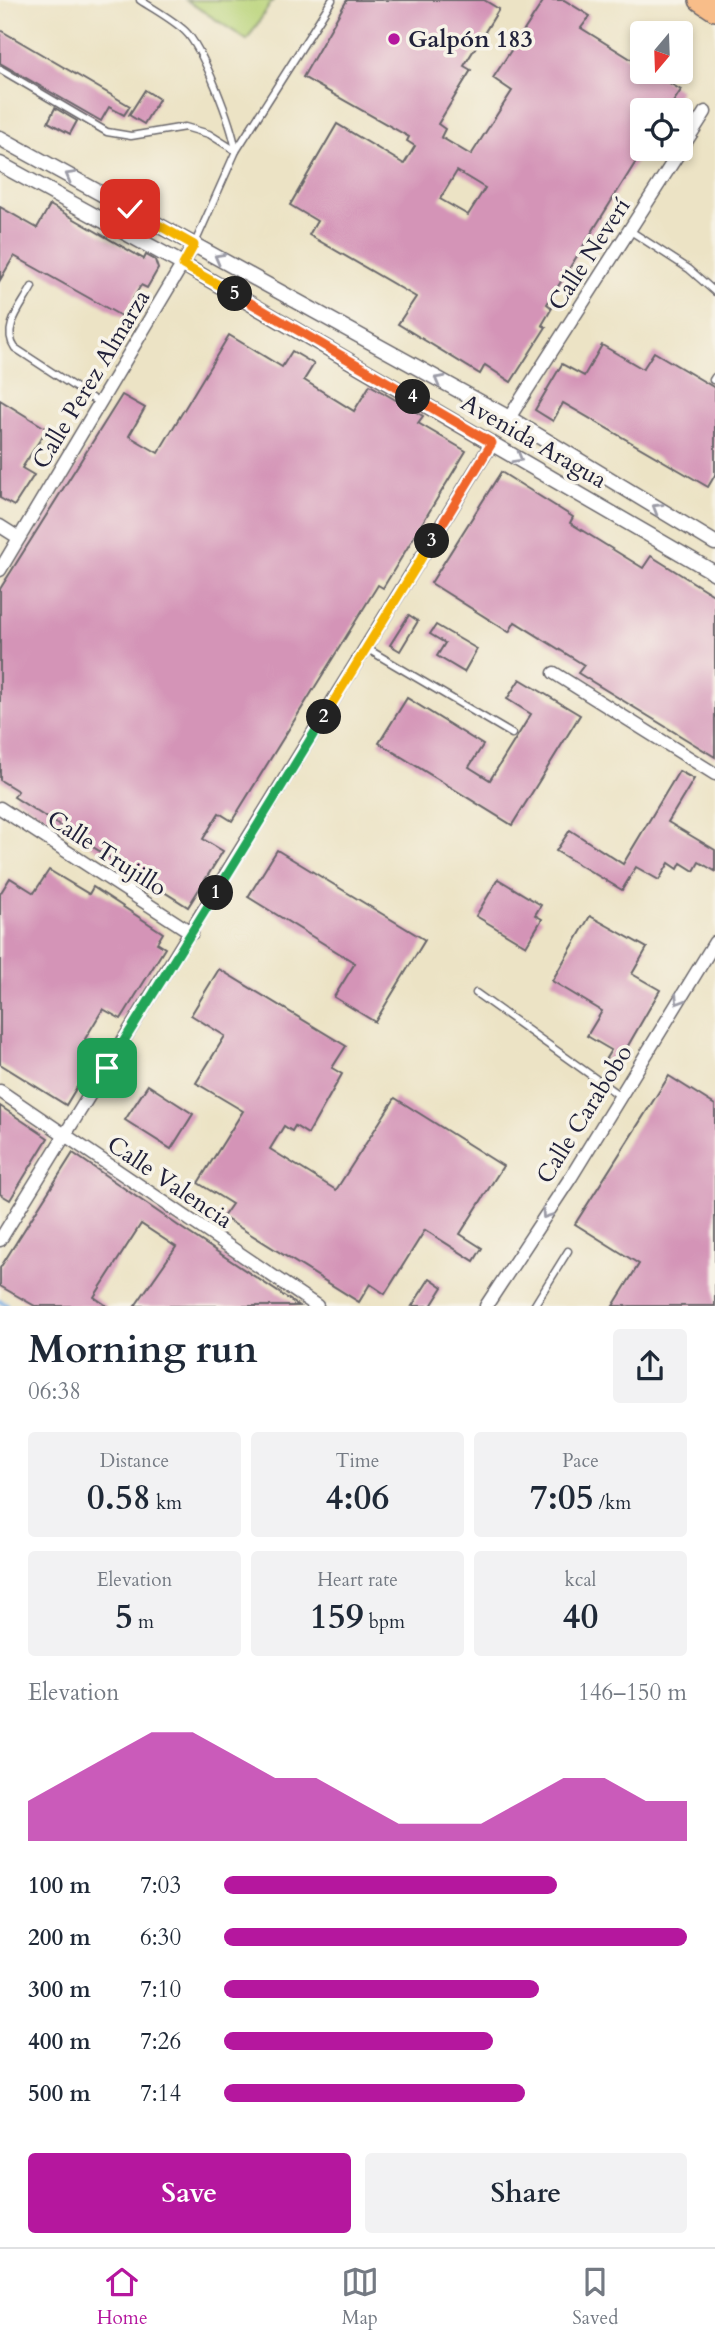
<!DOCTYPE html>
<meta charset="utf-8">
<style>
:root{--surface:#fff;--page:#f2f2f3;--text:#1f2937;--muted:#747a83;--line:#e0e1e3;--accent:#b5179e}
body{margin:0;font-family:Cardo,serif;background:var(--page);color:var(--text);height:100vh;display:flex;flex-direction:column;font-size:26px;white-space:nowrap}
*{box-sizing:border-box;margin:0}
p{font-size:23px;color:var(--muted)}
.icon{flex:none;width:38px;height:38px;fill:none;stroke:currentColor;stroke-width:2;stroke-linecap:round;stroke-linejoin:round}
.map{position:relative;height:1306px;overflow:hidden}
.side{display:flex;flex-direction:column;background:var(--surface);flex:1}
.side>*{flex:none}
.needle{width:46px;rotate:199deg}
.controls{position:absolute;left:630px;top:21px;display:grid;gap:14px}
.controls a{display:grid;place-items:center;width:63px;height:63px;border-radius:7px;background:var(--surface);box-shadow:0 4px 10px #0003;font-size:35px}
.pin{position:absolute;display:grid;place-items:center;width:60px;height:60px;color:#fff;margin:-30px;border-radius:14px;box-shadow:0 4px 10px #0006}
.km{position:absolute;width:35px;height:35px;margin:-18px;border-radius:50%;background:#222;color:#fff;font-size:19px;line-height:35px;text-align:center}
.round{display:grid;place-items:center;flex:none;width:74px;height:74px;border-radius:7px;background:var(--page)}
.headline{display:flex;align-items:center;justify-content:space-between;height:119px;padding:0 28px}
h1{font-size:38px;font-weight:800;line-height:52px}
.stats{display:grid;grid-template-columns:repeat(3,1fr);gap:10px;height:119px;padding:7px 28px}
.stats div{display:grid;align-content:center;border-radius:7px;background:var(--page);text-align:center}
.stats b{font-size:35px;font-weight:800}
.stats small{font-size:19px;font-weight:400}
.stats p{font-size:19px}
.chart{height:196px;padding:14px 28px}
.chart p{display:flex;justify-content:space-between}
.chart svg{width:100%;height:126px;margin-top:7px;fill:var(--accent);opacity:.7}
.action{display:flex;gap:14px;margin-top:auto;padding:14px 28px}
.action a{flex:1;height:80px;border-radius:7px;background:var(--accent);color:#fff;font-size:28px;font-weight:800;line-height:80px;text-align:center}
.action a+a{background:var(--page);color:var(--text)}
ul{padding:0 28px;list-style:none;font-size:23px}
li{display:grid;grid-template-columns:112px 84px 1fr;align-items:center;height:52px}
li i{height:18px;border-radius:9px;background:var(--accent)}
.menu{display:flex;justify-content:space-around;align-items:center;height:98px;border-top:2px solid var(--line);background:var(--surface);font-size:19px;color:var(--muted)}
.menu a{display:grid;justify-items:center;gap:4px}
.menu .current{color:var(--accent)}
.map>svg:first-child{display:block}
.green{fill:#bad47a;stroke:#6e7b5a;stroke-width:2}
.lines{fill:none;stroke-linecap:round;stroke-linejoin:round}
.stream{stroke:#78ade5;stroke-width:4.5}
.building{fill:#d494b7;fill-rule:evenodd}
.service-casing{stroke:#69666b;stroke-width:9}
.minor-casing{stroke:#69666b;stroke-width:15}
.tertiary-casing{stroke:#69666b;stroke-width:17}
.motorway-casing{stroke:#69666b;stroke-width:24}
.service{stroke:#fff;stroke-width:6}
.minor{stroke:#fff;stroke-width:12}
.tertiary{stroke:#fff;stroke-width:14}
.motorway{stroke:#f8bd89;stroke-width:21}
.oneway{stroke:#9c9ca7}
.split-1-casing{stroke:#fff;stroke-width:14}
.split-2-casing{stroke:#fff;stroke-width:14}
.split-3-casing{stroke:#fff;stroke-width:14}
.split-4-casing{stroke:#fff;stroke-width:14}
.split-5-casing{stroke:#fff;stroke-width:14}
.split-6-casing{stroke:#fff;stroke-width:14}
.split-1{stroke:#22a559;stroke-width:9}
.split-2{stroke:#22a559;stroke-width:9}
.split-3{stroke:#f5b400;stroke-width:9}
.split-4{stroke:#f0652b;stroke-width:9}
.split-5{stroke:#f0652b;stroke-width:9}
.split-6{stroke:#f5b400;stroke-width:9}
.poi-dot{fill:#b5179e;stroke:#f7f3e8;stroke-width:2.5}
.labels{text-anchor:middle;stroke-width:7;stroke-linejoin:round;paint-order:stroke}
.poi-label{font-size:24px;font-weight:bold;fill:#22223b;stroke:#f7f3e8;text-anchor:start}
.street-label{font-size:24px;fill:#22223b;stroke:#f7f3e8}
</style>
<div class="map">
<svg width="715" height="1306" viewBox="0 0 715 1306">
<rect width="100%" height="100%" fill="#f7f3e8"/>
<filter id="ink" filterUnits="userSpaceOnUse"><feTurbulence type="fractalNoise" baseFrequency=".0143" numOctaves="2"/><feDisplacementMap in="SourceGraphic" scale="14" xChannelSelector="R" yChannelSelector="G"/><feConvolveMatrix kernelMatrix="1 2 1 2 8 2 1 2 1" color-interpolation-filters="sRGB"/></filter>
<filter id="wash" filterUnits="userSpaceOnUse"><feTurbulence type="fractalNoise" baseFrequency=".00686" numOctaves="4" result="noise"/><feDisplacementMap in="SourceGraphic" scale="28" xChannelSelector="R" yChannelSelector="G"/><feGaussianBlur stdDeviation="1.57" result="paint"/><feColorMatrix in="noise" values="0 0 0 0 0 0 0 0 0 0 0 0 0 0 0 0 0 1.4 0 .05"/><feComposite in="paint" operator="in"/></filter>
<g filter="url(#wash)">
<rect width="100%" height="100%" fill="#ece3c5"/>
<path class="green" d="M186,0H273L247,40Z"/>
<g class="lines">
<path class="stream" d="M0,1301L8,1306"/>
</g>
<g id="blocks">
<g class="building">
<path d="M347,0H484L499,9L464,66L471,70L438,124L445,129L441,137L471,155L512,91L493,78L544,0H564L590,16L581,28L642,66V72H651L681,90L668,110H642V152L547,304L552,308L542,325L546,327L511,382L485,365L480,374L398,324L416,297L309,235L317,221L290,205L337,124L404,164L415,146L407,141L409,137L303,77ZM457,171L485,188L468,215L440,199Z"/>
<path d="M0,30L130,106L124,115L109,107L101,121L0,63Z"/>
<path d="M145,90L159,99L144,124L129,115Z"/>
<path d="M55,108L77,121L70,134L48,122Z"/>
<path d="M50,205L144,259L146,255L155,260L158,269L147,288L141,285L123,317L14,256L0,280V207L37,228Z"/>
<path d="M229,335L282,367L292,351L314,364L304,380L354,411L370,385L423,416L418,423L466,451L383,588L378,585L232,821L219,813L203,839L223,851L188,907L14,797L18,791L0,780V589L122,395L145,408L129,436L158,453Z"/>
<path d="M602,345L643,369L654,352L715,388V475L708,487L563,403L553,421L535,410L562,364L584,376Z"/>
<path d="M0,400L47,429L22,468L34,475L14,506L0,498Z"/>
<path d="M501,472L573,517L570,523L643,568L651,556L715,596V757L578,673L584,665L515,622L509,632L431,583Z"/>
<path d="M409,615L418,621L400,651L390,645Z"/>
<path d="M436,625L477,649L464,672L437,656L445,643L430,634Z"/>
<path d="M520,679L580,715L512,825L379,743L407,698L483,745L469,767L490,780L531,714L507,699Z"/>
<path d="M679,771L694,779L668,822L715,850V871L699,862L694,871L681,863L678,869L669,863L659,880L636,867L622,890L556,851L570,830L623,864Z"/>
<path d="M277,850L425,940L375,1022L334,997L355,963L248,897Z"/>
<path d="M49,870L89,894L93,887L163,933L157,943L165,948L121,1019L103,1009L85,1039L100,1049L66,1105L0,1064V894L10,878L34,893Z"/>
<path d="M498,879L541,905L535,915L542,919L526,946L476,916Z"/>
<path d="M590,916L647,948L632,974L660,990L614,1070L603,1063L611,1050L587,1036L602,1011L552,981Z"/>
<path d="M219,969L346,1046L332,1068L342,1074L308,1134L295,1126L292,1131L284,1126L270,1149L336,1190L395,1098L503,1166L460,1234L482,1248L474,1261L425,1230L385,1294L370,1284L359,1302L223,1217L232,1204L198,1183L243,1111L196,1083L225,1036L191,1015Z"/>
<path d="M669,1076L715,1105V1306H613L639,1264L575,1224Z"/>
<path d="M148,1085L193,1114L171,1149L125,1120Z"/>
<path d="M0,1106L48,1138L10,1200L0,1194Z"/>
<path d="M73,1153L183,1229L299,1306H135L176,1247L141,1224L94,1297L107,1306H35L0,1286V1268Z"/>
<path d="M430,1278L443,1287L431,1306H412Z"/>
</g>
</g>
</g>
<g filter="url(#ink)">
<use href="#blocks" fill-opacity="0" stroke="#69666b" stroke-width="2"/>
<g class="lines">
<g class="service-casing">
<g id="service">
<path d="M140,0C155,10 172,19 185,31C203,48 232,125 236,151L195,243"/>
<path d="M0,69L107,132L131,136L185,127L209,134L236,151L332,0"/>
<path d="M629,230L689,269L715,292"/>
<path d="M32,287C22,306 1,328 15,348L99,403"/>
<path d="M713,380L715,377"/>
<path d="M366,648L512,734"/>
<path d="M476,993L620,1096"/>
<path d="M534,1306L568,1251"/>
</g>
</g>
<g class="minor-casing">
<g id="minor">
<path d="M509,418L705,112"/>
<path d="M0,526L19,538"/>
<path d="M0,570L194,245"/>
<path d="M554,673L715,774"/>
<path d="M0,808L192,933"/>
<path d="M0,1091L317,1306"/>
<path d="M0,1240L492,443"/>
<path d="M486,1306L571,1177L715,942"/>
</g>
</g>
<g class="tertiary-casing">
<g id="tertiary">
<path d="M0,138L509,418L715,543"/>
<path d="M0,164L177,261L715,573"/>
</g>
</g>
<g class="motorway-casing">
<path id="motorway" d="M700,0L715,10"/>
</g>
<use href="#service" class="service"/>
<use href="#minor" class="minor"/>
<use href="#tertiary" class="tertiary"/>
<use href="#motorway" class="motorway"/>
</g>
<defs><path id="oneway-chevron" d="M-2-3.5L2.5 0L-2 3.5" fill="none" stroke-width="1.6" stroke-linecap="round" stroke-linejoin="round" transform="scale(1.75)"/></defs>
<g class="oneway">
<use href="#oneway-chevron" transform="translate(70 176) rotate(-151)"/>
<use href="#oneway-chevron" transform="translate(219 258) rotate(-151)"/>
<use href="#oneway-chevron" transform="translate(439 380) rotate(-151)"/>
<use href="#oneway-chevron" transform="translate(518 458) rotate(30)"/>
<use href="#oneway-chevron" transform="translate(657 508) rotate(-149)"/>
<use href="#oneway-chevron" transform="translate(679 1000) rotate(122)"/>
<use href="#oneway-chevron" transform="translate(546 1214) rotate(124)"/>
</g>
</g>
<g class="lines" filter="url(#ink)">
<g class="split-1-casing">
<path id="split-1" d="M107,1068L216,893"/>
</g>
<g class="split-2-casing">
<path id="split-2" d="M216,893L324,717"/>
</g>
<g class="split-3-casing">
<path id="split-3" d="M324,717L432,541"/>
</g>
<g class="split-4-casing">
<path id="split-4" d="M413,397L492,443L432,541"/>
</g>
<g class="split-5-casing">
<path id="split-5" d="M235,294L413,397"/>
</g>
<g class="split-6-casing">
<path id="split-6" d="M130,209L194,245L183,265L235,294"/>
</g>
<use href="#split-1" class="split-1"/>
<use href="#split-2" class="split-2"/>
<use href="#split-3" class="split-3"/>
<use href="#split-4" class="split-4"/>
<use href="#split-5" class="split-5"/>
<use href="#split-6" class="split-6"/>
</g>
<circle class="poi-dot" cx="394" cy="39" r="7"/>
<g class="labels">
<g class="poi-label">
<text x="408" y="47">Galpón 183</text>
</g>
<g class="street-label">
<text transform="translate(589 254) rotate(-57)" y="8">Calle Neverí</text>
<text transform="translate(91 379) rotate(-59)" y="8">Calle Perez Almarza</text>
<text transform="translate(534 441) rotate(30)" y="8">Avenida Aragua</text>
<text transform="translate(107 853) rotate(33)" y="8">Calle Trujillo</text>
<text transform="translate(584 1114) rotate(-58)" y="8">Calle Carabobo</text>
<text transform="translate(170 1182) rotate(34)" y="8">Calle Valencia</text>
</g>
</g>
</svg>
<div class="controls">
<a><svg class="needle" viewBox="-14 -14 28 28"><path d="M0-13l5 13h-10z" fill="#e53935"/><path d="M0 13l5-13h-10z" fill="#747a83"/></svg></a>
<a><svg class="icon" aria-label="locate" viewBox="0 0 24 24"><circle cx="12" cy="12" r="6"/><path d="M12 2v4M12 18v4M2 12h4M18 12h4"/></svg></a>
</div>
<div class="pin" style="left:107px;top:1068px;background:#1e9e55"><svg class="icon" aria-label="arrive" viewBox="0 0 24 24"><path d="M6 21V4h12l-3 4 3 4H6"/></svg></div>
<div class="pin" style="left:130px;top:209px;background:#d93025"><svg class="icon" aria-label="check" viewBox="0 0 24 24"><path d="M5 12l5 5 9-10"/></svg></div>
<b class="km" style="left:216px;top:893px">1</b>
<b class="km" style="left:324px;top:717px">2</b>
<b class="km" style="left:432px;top:541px">3</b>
<b class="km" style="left:413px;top:397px">4</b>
<b class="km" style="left:235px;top:294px">5</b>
</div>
<section class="side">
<div class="headline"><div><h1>Morning run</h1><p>06:38</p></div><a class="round"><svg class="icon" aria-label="share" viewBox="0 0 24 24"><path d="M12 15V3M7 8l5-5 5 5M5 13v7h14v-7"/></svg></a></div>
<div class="stats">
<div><p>Distance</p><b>0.58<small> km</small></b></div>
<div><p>Time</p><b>4:06</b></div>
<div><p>Pace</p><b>7:05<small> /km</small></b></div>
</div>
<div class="stats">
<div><p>Elevation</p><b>5<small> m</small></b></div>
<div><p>Heart rate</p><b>159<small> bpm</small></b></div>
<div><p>kcal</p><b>40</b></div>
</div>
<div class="chart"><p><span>Elevation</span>146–150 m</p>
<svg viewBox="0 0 160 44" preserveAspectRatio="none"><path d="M0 44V30L10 22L20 14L30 6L40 6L50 14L60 22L70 22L80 30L90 38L100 38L110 38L120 30L130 22L140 22L150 30L160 30V44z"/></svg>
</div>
<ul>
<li><b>100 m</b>7:03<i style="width:72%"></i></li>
<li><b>200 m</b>6:30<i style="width:100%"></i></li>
<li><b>300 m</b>7:10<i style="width:68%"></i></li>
<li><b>400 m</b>7:26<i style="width:58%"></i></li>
<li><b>500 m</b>7:14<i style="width:65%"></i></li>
</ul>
<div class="action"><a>Save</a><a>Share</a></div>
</section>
<nav class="menu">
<a class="current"><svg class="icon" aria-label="home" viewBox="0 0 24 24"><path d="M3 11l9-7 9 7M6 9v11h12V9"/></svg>Home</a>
<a><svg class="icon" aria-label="map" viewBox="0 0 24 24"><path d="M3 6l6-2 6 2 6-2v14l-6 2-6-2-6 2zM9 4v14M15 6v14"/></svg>Map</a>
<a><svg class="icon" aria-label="saved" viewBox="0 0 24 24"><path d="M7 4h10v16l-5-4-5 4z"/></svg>Saved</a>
</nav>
